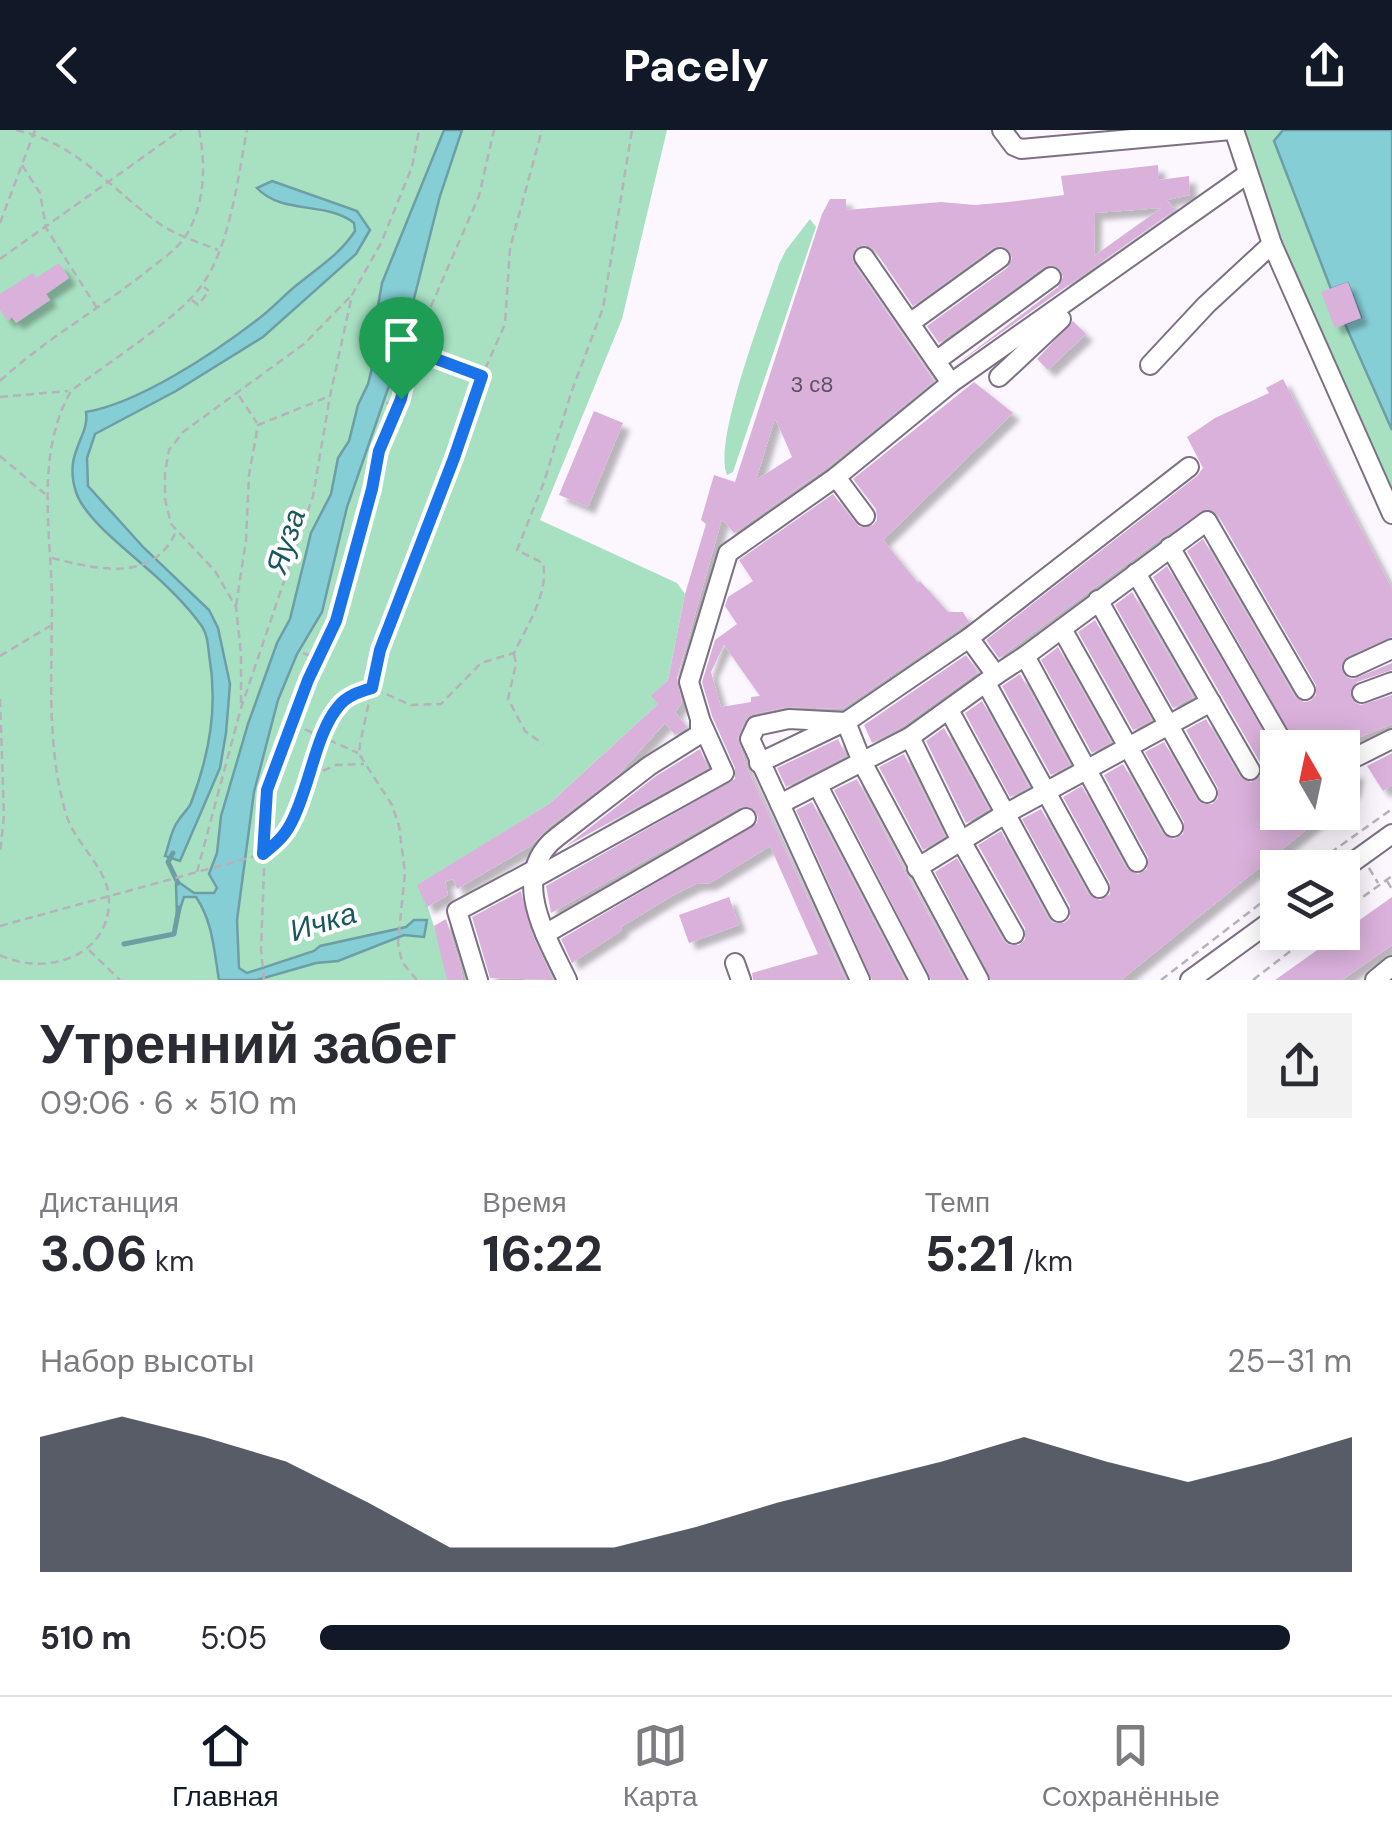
<!DOCTYPE html>
<html lang="ru">
<meta charset="utf-8">
<style>
:root{--surface:#fff;--page:#f2f2f3;--text:#2b2b33;--muted:#7c7c81;--line:#e1e1e2;--accent:#111827}
body{margin:0;font-family:"DM Sans",sans-serif;background:var(--page);color:var(--text);height:100vh;display:flex;flex-direction:column;font-size:38px;white-space:nowrap}
*{box-sizing:border-box;margin:0}
p{font-size:32px;color:var(--muted)}
.icon{flex:none;width:55px;height:55px;fill:none;stroke:currentColor;stroke-width:2;stroke-linecap:round;stroke-linejoin:round}
.map{position:relative;height:850px;overflow:hidden}
.details{display:flex;flex-direction:column;background:var(--surface);flex:1}
.details>*{flex:none}
.needle{width:65px;rotate:351deg}
.fabs{position:absolute;left:1260px;top:600px;display:grid;gap:20px}
.fabs a{display:grid;place-items:center;width:100px;height:100px;border-radius:0px;background:var(--surface);box-shadow:0 5px 25px #0003;font-size:50px}
.pin{position:absolute;display:grid;place-items:center;width:85px;height:85px;color:#fff;margin:-102px -42px;border-radius:50% 50% 50% 0;rotate:-45deg;box-shadow:0 0 10px #0007}
.pin .icon{rotate:45deg}
.round{display:grid;place-items:center;flex:none;width:105px;height:105px;border-radius:0px;background:var(--page)}
.head{display:flex;align-items:center;justify-content:space-between;height:170px;padding:0 40px}
h1{font-size:55px;font-weight:700;line-height:75px}
.metrics{display:grid;grid-template-columns:repeat(3,1fr);gap:15px;height:170px;padding:10px 40px}
.metrics div{display:grid;align-content:center}
.metrics b{font-size:50px;font-weight:700}
.metrics small{font-size:28px;font-weight:400}
.metrics p{font-size:28px}
.chart{height:280px;padding:20px 40px}
.chart p{display:flex;justify-content:space-between}
.chart svg{width:100%;height:180px;margin-top:10px;fill:var(--accent);opacity:.7}
ul{padding:0 40px;list-style:none;font-size:32px}
li{display:grid;grid-template-columns:160px 120px 1fr;align-items:center;height:75px}
li i{height:25px;border-radius:12px;background:var(--accent)}
header{display:flex;justify-content:space-between;align-items:center;height:130px;padding:0 40px;background:var(--accent);color:#fff;font-size:45px;font-weight:700}
.dock{display:flex;justify-content:space-around;align-items:center;height:140px;border-top:2px solid var(--line);background:var(--surface);font-size:28px;color:var(--muted)}
.dock a{display:grid;justify-items:center;gap:5px}
.dock .selected{color:var(--accent)}
.map>svg:first-child{display:block}
.green{fill:#a7e1c2}
.water{fill:#86ced6;stroke:#6d9ea6;stroke-width:2.5}
.lines{fill:none;stroke-linecap:round;stroke-linejoin:round}
.stream{stroke:#6d9ea6;stroke-width:5}
.building{fill:#dab1db;fill-rule:evenodd;filter:url(#shadow)}
.minor-casing{stroke:#7c7183;stroke-width:22}
.path{stroke:#b6b2b9;stroke-width:2.5;stroke-dasharray:8 5;stroke-linecap:butt}
.minor{stroke:#fff;stroke-width:18}
.path-bridge{stroke:#b6b2b9;stroke-width:2.5;stroke-dasharray:8 5;stroke-linecap:butt}
.route-casing{stroke:#fff;stroke-width:20}
.route{stroke:#1a73e8;stroke-width:12}
.labels{text-anchor:middle;stroke-width:8;stroke-linejoin:round;paint-order:stroke}
.number-label{font-size:22px;fill:#5d505f}
.water-label{font-size:30px;font-style:italic;fill:#1a575e;stroke:#fff}
</style>
<header><svg class="icon" aria-label="back" viewBox="0 0 24 24"><path d="M15 5l-7 7 7 7"/></svg>Pacely<svg class="icon" aria-label="share" viewBox="0 0 24 24"><path d="M12 15V3M7 8l5-5 5 5M5 13v7h14v-7"/></svg></header>
<div class="map">
<svg width="1392" height="850" viewBox="0 0 1392 850">
<defs>
<filter id="shadow"><feDropShadow dx="7" dy="7" stdDeviation="2.5" flood-color="#0004"/></filter>
</defs>
<rect width="100%" height="100%" fill="#fcf7ff"/>
<g class="green">
<path d="M0,0H667L622,189L540,390L677,453L685,464L668,550L652,566L658,574L549,674L420,754L442,820L447,850H0Z"/>
<path d="M1244,0H1392V365L1307,173L1249,24Z"/>
<path d="M810,89L816,97L733,342L727,345C712,312 766,175 779,134L786,120Z"/>
</g>
<g class="water">
<path d="M444,0H462L440,66L400,224L347,377L322,482L297,524L278,570L254,662L237,790L239,838L247,843L314,821L320,816L406,797L414,790H427L424,807L404,805L338,831L316,833L257,850H219C214,821 213,792 196,767H184L177,788L176,754L177,751L194,763H214L217,758L209,744L217,723L221,686L248,594L277,513L290,489L311,403L331,364L338,328L349,311L358,275L368,254L380,206L377,182L382,153Z"/>
<path d="M1283,0H1392V300L1345,194L1361,187L1348,153L1331,159L1274,11Z"/>
<path d="M272,51L357,81L370,100L356,124L263,207L176,261L95,304L87,328L88,356L144,418L209,480L218,498L230,554L226,603L220,638L180,731L165,726C169,715 171,700 178,691C182,684 188,680 191,673C210,623 218,576 209,524C208,514 207,503 201,495C185,473 163,452 143,435C123,417 84,387 76,362C63,322 90,307 86,282C139,273 214,223 257,190C272,179 284,165 298,154C319,137 340,124 355,101L354,93C327,71 282,85 257,58Z"/>
</g>
<g class="lines">
<g class="stream">
<path d="M173,723L168,732L178,753"/>
<path d="M124,814L174,804L179,778"/>
</g>
</g>
<g class="building">
<path d="M1158,35L1159,50L1189,46L1190,65L1167,70L1175,80L954,236L1058,157L1063,147L1060,139L1051,135L1044,137L939,213L927,196L1007,138L1012,128L1009,120L1000,116L993,118L913,176L874,119L864,115L856,117L852,127L854,134L934,251L828,337L734,403L722,389L677,548L682,573L675,582L687,597L675,605L665,593L619,644L549,697L532,715L457,759L453,749L445,751L448,765L427,777L417,755L549,674L658,574L651,566L668,550L685,464L706,394L701,390L714,345L735,352L822,84L830,69H846V80L941,72L975,75L1009,72L1064,65L1061,46ZM1161,78L1094,126L1095,83ZM775,288L792,327L756,350Z"/>
<path d="M59,133L69,148L46,164L50,170L16,193L12,187L8,191L0,180V164L33,143L36,148Z"/>
<path d="M1348,152L1361,188L1335,198L1321,162Z"/>
<path d="M1073,191L1086,204L1048,240L1037,229Z"/>
<path d="M1283,249L1392,459V507L1348,526L1341,537L1345,547L1353,549L1392,533V540L1357,552L1350,562L1353,572L1361,575L1392,565V594L1333,618H1298L1187,421L1203,409L1295,567L1304,572L1310,571L1316,565V555L1218,385L1207,379L1163,407L999,528L986,510L1197,346L1203,338L1187,307L1215,288L1269,263L1266,258Z"/>
<path d="M974,252L1013,283L883,410L918,453L920,451L948,482H963L969,492L842,579L789,577L753,584L745,590L738,608L747,638L846,850H753L752,843L818,824L770,716L710,753L696,754L672,766L621,797L622,800L572,833L561,809L757,693L758,687L753,678L740,677L551,783L546,756L735,649V638L712,586L702,552L715,510L737,494L725,476L728,467L753,451L739,430L833,364L859,397L873,395L877,390L876,379L853,349ZM724,515L760,566L751,567V572L721,577L711,542Z"/>
<path d="M594,281L623,293L588,377L559,365Z"/>
<path d="M1167,436L1278,627V682H1328L1121,850H991L935,742L957,728L1003,810L1009,815H1019L1025,809V798L978,715L1001,701L1048,788L1053,793H1064L1070,788V776L1022,689L1041,679L1088,764L1100,770L1110,764V753L1063,667L1082,656L1126,738L1138,744L1147,739L1148,727L1104,645L1123,634L1162,703L1174,709L1183,704L1184,692L1145,622L1164,612L1197,670L1202,674H1212L1218,668V658L1186,600L1206,589L1240,647L1251,652L1261,645V634L1153,447Z"/>
<path d="M1132,462L1193,567L1173,578L1115,475Z"/>
<path d="M1095,490L1152,590L1133,600L1078,502Z"/>
<path d="M1058,517L1111,612L1092,623L1041,530Z"/>
<path d="M966,525L978,542L903,596L872,613L864,595Z"/>
<path d="M1020,544L1070,635L1051,645L1002,556Z"/>
<path d="M982,571L1029,657L1010,667L965,583Z"/>
<path d="M944,598L989,679L966,693L926,611Z"/>
<path d="M838,609L846,626L786,657L777,638Z"/>
<path d="M700,619L708,638L565,717L656,646Z"/>
<path d="M1392,623V655L1383,661L1367,636Z"/>
<path d="M904,624L945,706L923,720L879,637Z"/>
<path d="M1342,640L1357,642L1354,659L1342,676Z"/>
<path d="M857,649L906,744L965,850H931L834,660Z"/>
<path d="M812,672L905,850H872L796,680Z"/>
<path d="M521,761L530,799L553,850L490,848L472,787Z"/>
<path d="M729,767L739,795L689,813L679,785Z"/>
<path d="M1392,767V815L1342,850H1275Z"/>
<path d="M446,789L460,834L463,850H447L434,796Z"/>
</g>
<g class="lines">
<g class="minor-casing">
<g id="minor">
<path d="M1002,0L1014,16L1021,19L1231,0"/>
<path d="M1234,0L1272,114L1392,384"/>
<path d="M864,127L951,253"/>
<path d="M910,193L1000,128"/>
<path d="M936,231L1051,147"/>
<path d="M1150,235L1206,175L1272,114"/>
<path d="M999,247L1061,189"/>
<path d="M836,347L865,386"/>
<path d="M1170,417L1286,618"/>
<path d="M1136,443L1250,640"/>
<path d="M1098,470L1207,663"/>
<path d="M1062,499L1173,697"/>
<path d="M1025,526L1207,391L1305,560"/>
<path d="M1353,537L1392,519"/>
<path d="M996,545L1025,526L1137,732"/>
<path d="M986,553L1099,758"/>
<path d="M1362,563L1392,552"/>
<path d="M949,580L1059,782"/>
<path d="M910,607L960,709L1014,804"/>
<path d="M1342,627H1356L1392,609"/>
<path d="M759,633L840,594"/>
<path d="M818,656L919,850"/>
<path d="M780,674L750,609L756,596L789,589L846,592"/>
<path d="M917,738L1005,684L1211,572"/>
<path d="M1342,740L1392,704"/>
<path d="M533,749L724,643L701,592"/>
<path d="M545,804L746,688"/>
<path d="M735,833L741,850"/>
<path d="M478,850L457,781L534,740"/>
<path d="M567,850C546,806 508,745 557,707L649,636L700,604V589L689,552L728,423L836,347L951,253L1246,45"/>
<path d="M860,850L780,674L910,607L996,545L969,508"/>
<path d="M979,850L862,632L846,592L969,508L1189,337"/>
<path d="M1190,850L1278,786"/>
<path d="M1375,850L1392,836"/>
</g>
</g>
<g class="path">
<path d="M16,0C79,14 110,59 160,94C177,106 199,112 218,120"/>
<path d="M22,35L40,63L46,98L97,178"/>
<path d="M0,93L35,0"/>
<path d="M0,129L181,0"/>
<path d="M192,170L198,175L209,161L204,157"/>
<path d="M413,221L481,246"/>
<path d="M0,251C45,209 100,179 147,141C161,130 178,119 187,104C205,73 206,35 199,0"/>
<path d="M239,266L257,293"/>
<path d="M0,267L68,261"/>
<path d="M386,273L396,274"/>
<path d="M0,326L45,364"/>
<path d="M52,428C96,439 154,454 176,401"/>
<path d="M236,476L246,410L249,345L258,295L330,266"/>
<path d="M303,523L316,528"/>
<path d="M514,524L516,534L508,569L525,601L543,614"/>
<path d="M0,526L50,496"/>
<path d="M0,569L4,685L0,724"/>
<path d="M241,573V524L236,477L215,441L171,394L165,369V343L169,320L183,302L304,214L351,166"/>
<path d="M293,594L358,623"/>
<path d="M327,597C335,575 350,565 372,558L411,575L441,574L481,533L514,523C527,496 549,463 543,433L517,420L544,352L571,263L603,178L632,0"/>
<path d="M311,646L336,635L364,634"/>
<path d="M1309,738L1392,679"/>
<path d="M1369,738L1378,753"/>
<path d="M197,742L241,578L313,366L330,266L352,165L381,113L412,37L419,0"/>
<path d="M1387,751L1392,759"/>
<path d="M1342,782L1392,746"/>
<path d="M0,796L263,724L288,701L302,671L321,614"/>
<path d="M89,820L120,850"/>
<path d="M0,825C43,846 108,829 109,772C110,739 75,715 66,684C46,616 52,542 52,471C51,401 35,324 71,261C106,234 179,188 202,155C230,116 238,47 247,0"/>
<path d="M264,850L261,819L267,660L308,550L335,491L372,359L379,321L401,269L412,220L479,66L494,0"/>
<path d="M417,850L402,832L398,813L405,742L399,696L392,675L359,624L360,614L380,520L454,328L482,246L505,194L510,118L542,0"/>
<path d="M1161,850L1278,760"/>
<path d="M1253,850L1315,802"/>
</g>
<use href="#minor" class="minor"/>
<path class="path-bridge" d="M321,614L327,597"/>
</g>
<g class="lines">
<g class="route-casing">
<path id="route" d="M412,220L482,246L454,328L380,520L372,558C359,562 346,566 338,577C315,604 309,662 290,695C284,707 273,716 263,724L267,660L308,550L336,491L372,359L379,321L401,269Z"/>
</g>
<use href="#route" class="route"/>
</g>
<g class="labels">
<g class="number-label">
<text x="812" y="262">3 с8</text>
</g>
<g class="water-label">
<text transform="translate(286 411) rotate(-72)" y="10">Яуза</text>
<text transform="translate(323 792) rotate(-17)" y="10">Ичка</text>
</g>
</g>
</svg>
<div class="fabs">
<a><svg class="needle" viewBox="-14 -14 28 28"><path d="M0-13l5 13h-10z" fill="#e53935"/><path d="M0 13l5-13h-10z" fill="#7c7c81"/></svg></a>
<a><svg class="icon" aria-label="layers" viewBox="0 0 24 24"><path d="M12 4l9 5-9 5-9-5zM3 14l9 5 9-5"/></svg></a>
</div>
<div class="pin" style="left:401px;top:269px;background:#1e9e55"><svg class="icon" aria-label="arrive" viewBox="0 0 24 24"><path d="M6 21V4h12l-3 4 3 4H6"/></svg></div>
</div>
<section class="details">
<div class="head"><div><h1>Утренний забег</h1><p>09:06 · 6 × 510 m</p></div><a class="round"><svg class="icon" aria-label="share" viewBox="0 0 24 24"><path d="M12 15V3M7 8l5-5 5 5M5 13v7h14v-7"/></svg></a></div>
<div class="metrics">
<div><p>Дистанция</p><b>3.06<small> km</small></b></div>
<div><p>Время</p><b>16:22</b></div>
<div><p>Темп</p><b>5:21<small> /km</small></b></div>
</div>
<div class="chart"><p><span>Набор высоты</span>25–31 m</p>
<svg viewBox="0 0 160 44" preserveAspectRatio="none"><path d="M0 44V11L10 6L20 11L30 17L40 27L50 38L60 38L70 38L80 33L90 27L100 22L110 17L120 11L130 17L140 22L150 17L160 11V44z"/></svg>
</div>
<ul>
<li><b>510 m</b>5:05<i style="width:94%"></i></li>
</ul>
</section>
<nav class="dock">
<a class="selected"><svg class="icon" aria-label="home" viewBox="0 0 24 24"><path d="M3 11l9-7 9 7M6 9v11h12V9"/></svg>Главная</a>
<a><svg class="icon" aria-label="map" viewBox="0 0 24 24"><path d="M3 6l6-2 6 2 6-2v14l-6 2-6-2-6 2zM9 4v14M15 6v14"/></svg>Карта</a>
<a><svg class="icon" aria-label="saved" viewBox="0 0 24 24"><path d="M7 4h10v16l-5-4-5 4z"/></svg>Сохранённые</a>
</nav>
